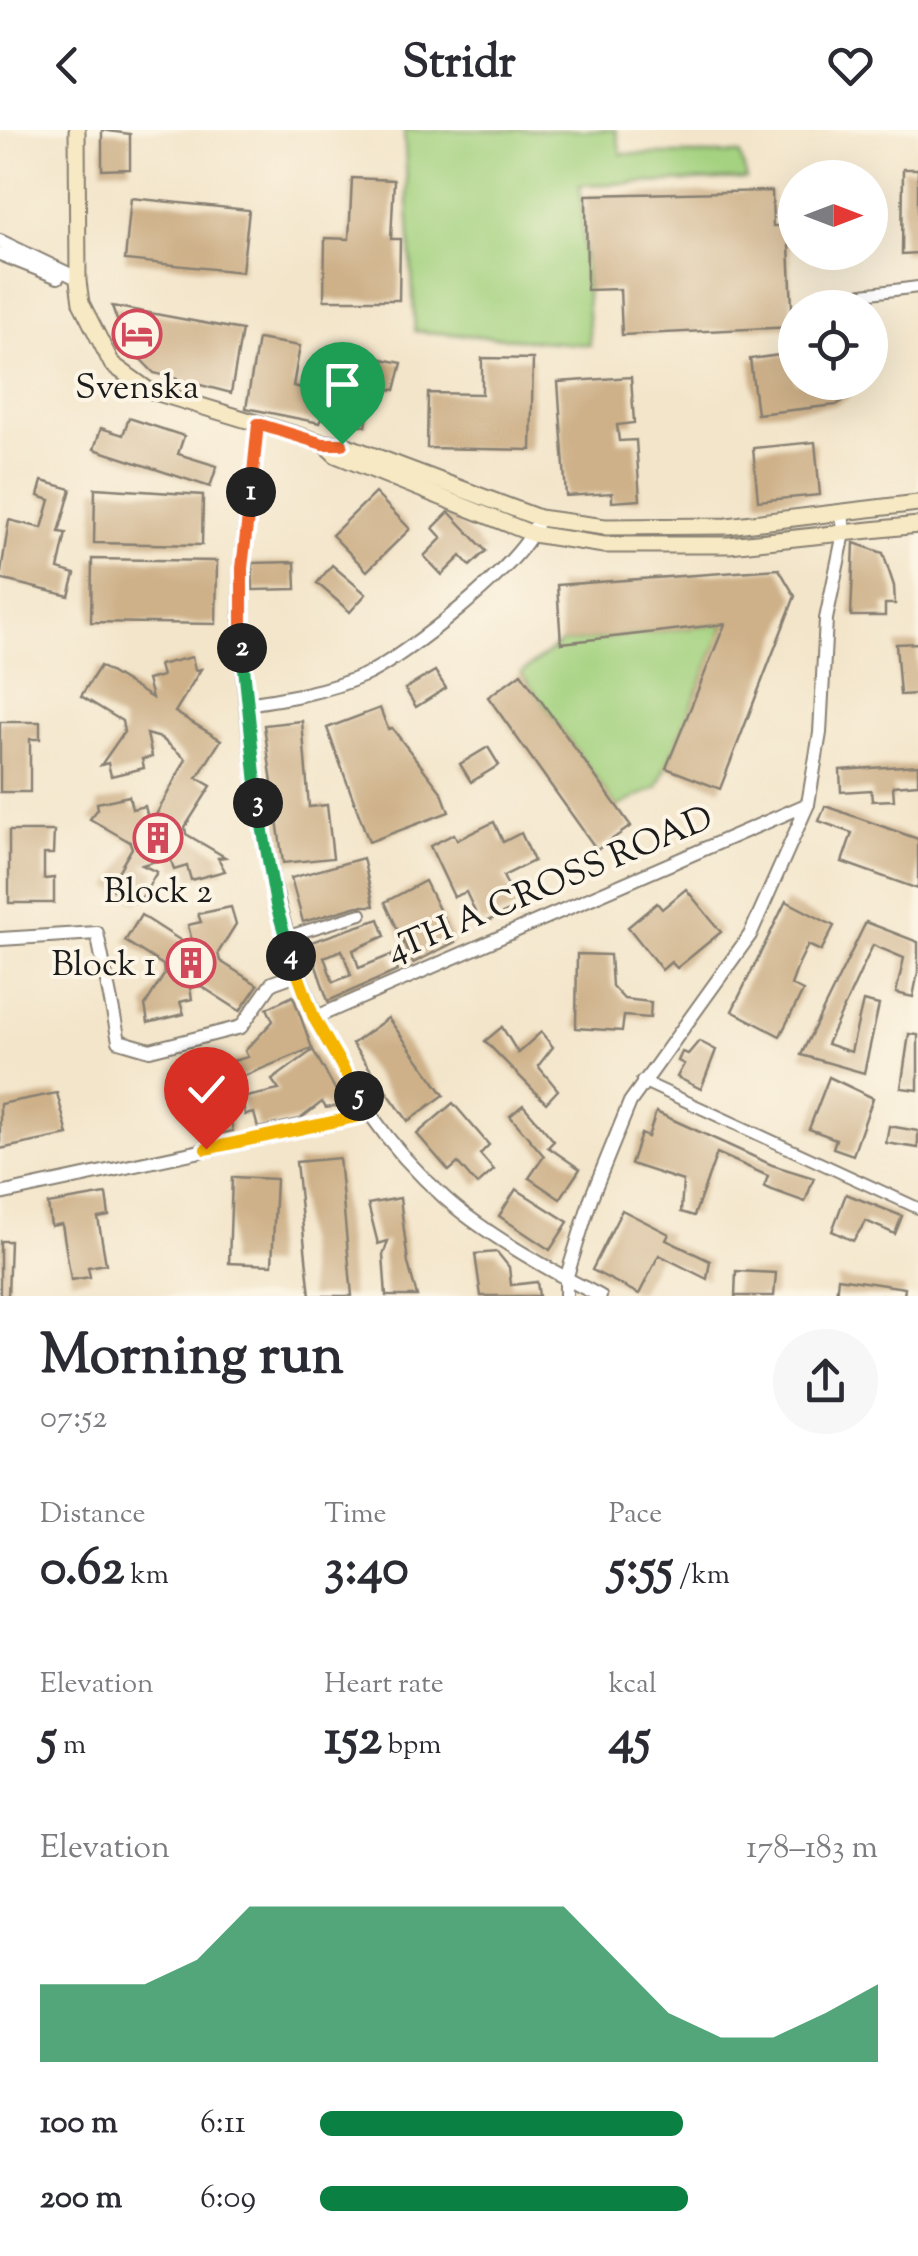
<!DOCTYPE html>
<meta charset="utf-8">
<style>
:root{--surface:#fff;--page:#f7f7f7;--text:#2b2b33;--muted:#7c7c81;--accent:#0b8043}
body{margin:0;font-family:"Sorts Mill Goudy",serif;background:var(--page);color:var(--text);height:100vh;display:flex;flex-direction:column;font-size:38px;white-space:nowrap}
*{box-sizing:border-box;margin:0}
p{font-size:32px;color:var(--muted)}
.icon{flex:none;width:55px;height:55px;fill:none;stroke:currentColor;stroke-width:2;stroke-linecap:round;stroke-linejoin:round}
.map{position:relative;height:1166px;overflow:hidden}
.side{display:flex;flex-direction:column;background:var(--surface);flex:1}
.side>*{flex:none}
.needle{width:65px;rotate:90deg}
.tools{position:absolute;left:778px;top:30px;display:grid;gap:20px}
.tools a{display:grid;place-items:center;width:110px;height:110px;border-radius:50%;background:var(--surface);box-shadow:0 10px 40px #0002;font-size:50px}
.pin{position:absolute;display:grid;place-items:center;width:85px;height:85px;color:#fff;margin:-102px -42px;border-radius:50% 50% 50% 0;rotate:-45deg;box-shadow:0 0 10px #0007}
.pin .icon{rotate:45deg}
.km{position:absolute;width:50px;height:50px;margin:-25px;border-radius:50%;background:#222;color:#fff;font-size:28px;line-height:50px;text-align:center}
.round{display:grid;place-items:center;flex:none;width:105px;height:105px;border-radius:52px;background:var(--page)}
.headline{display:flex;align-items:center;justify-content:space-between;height:170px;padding:0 40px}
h1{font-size:55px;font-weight:800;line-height:75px}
.stats{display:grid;grid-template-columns:repeat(3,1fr);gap:15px;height:170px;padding:10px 40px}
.stats div{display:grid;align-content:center}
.stats b{font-size:50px;font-weight:800}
.stats small{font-size:28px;font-weight:400}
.stats p{font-size:28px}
.chart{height:280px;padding:20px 40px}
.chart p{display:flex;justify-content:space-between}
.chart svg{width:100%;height:180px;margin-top:10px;fill:var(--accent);opacity:.7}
ul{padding:0 40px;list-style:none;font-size:32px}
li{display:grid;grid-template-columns:160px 120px 1fr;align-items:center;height:75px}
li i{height:25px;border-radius:12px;background:var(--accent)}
header{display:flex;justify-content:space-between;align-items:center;height:130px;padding:0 40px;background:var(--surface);font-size:45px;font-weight:800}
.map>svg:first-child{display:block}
.green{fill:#a4d280;stroke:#60774e;stroke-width:2.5}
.building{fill:#ceb189;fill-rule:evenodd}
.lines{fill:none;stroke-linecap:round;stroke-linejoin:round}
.minor-casing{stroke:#888073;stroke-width:14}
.tertiary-casing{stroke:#888073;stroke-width:16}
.secondary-casing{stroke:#888073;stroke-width:19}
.minor{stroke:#fff;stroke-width:10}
.tertiary{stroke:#fff;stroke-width:12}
.secondary{stroke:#f7e9c3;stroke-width:15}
.split-1-casing{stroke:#fff;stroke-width:20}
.split-2-casing{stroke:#fff;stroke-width:20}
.split-3-casing{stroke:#fff;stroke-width:20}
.split-4-casing{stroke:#fff;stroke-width:20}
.split-5-casing{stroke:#fff;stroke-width:20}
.split-6-casing{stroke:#fff;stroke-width:20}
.split-1{stroke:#f0652b;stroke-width:12}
.split-2{stroke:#f0652b;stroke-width:12}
.split-3{stroke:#22a559;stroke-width:12}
.split-4{stroke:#22a559;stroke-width:12}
.split-5{stroke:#f5b400;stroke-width:12}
.split-6{stroke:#f5b400;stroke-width:12}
.labels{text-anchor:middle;stroke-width:8;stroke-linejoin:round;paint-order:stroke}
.poi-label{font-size:35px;fill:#1c1c1c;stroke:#fcf5e5}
.street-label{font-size:35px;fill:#1c1c1c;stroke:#fcf5e5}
</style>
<header><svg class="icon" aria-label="back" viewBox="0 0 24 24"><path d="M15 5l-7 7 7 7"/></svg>Stridr<svg class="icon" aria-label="heart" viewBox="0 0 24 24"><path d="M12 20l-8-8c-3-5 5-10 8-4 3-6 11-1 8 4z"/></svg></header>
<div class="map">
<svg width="918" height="1166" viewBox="0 0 918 1166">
<rect width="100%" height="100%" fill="#fcf5e5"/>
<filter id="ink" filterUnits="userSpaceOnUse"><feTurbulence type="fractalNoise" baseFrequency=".01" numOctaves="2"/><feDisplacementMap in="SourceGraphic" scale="20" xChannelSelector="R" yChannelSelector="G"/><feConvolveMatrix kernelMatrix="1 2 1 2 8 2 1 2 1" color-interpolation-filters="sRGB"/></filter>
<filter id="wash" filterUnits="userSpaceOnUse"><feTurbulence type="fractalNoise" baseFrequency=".0048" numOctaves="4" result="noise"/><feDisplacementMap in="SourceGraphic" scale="40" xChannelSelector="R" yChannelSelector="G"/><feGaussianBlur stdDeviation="2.25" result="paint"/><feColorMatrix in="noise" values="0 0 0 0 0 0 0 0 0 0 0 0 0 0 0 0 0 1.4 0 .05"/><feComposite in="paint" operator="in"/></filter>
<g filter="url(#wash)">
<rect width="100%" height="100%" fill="#f3e5ca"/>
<g class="green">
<path d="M404,0H616L621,24H740L747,49L580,55L590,215L415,201Z"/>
<path d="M725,494L658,657L617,677L521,543L561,513Z"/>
</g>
<g id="blocks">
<g class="building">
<path d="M102,0L130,4V39L102,40Z"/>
<path d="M903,39H918V123L902,124Z"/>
<path d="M352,48L394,50L391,109H400L399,170H324L325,108L349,109Z"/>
<path d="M772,61L773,96H788L793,197L622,205L620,159L587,160L586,65Z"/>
<path d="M131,68L249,80L242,142L125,130Z"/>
<path d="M112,176L242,200L231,263L154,243L125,213Z"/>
<path d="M258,209L300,216L293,256L326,263L320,293L246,278Z"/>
<path d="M352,223L402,233L395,260L373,256L366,296L338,290Z"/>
<path d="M795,223V252H850L848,268L836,275L757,284L750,229Z"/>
<path d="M482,228L533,229L531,320L427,318L428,263L482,264Z"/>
<path d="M631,247L634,293L617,295L619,311L636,310L640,370L612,372V363L566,366L558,252Z"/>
<path d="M129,288L184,306L178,324L217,336L210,357L94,319L101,298L123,305Z"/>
<path d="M815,312L820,365L758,371L753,318Z"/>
<path d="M42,351L71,359L59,402L66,403L58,439L75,444L69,466L0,449L9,390L42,398L50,370L38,366Z"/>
<path d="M95,358L203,365L202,415L94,413Z"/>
<path d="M375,363L410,399L367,441L332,405Z"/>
<path d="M449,382L486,421L470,436L461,426L442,445L424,426L442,408L433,398Z"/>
<path d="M854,413L883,423L894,456L895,474H885V486H851Z"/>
<path d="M92,429L217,431L216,494L91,492Z"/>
<path d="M295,432L296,459L253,460L252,433Z"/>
<path d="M332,435L366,464L350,482L317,453Z"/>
<path d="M779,439L795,466L720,659L666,638L725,494L561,513L557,455Z"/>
<path d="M918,513V564L900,565L896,514Z"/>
<path d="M192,527L195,540L201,539L175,582L221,610L197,648L211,656L185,697L186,704L225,727L218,728L225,741L191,750L187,736L174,740L169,723L166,728L142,735L157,742L138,774L109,757L132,718L130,712L90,689L98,679L97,673L129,666L132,679L145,676L150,696L186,629L161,608L147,604L152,627L142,629L144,638L111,646L108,633L101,635L124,602L122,591L81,566L100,536L152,568L147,550L162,546L159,535Z"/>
<path d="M435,541L446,558L416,577L405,559Z"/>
<path d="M521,543L631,696L597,720L488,567Z"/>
<path d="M380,578L388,599L392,598L442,663L449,682L369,712L327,598Z"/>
<path d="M302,591L309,677L327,675L333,728L283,733L264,595Z"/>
<path d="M0,592H40V609H30V662H0Z"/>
<path d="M488,617L499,635L471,652L460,634Z"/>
<path d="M918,635V654L893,656L894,670L872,671L871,660L841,662L840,640Z"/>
<path d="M825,676L918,709V759L842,732L852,703L819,691Z"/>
<path d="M494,692L503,712L521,703L534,731L503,746L518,777L481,794L466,762L454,767L430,716L454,704L457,710Z"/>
<path d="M9,701H54L53,724H44V749L54,748V773H9Z"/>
<path d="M363,728L374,776H358L303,792L291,748Z"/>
<path d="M425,751L455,812L413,833L385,772Z"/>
<path d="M686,759L721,802L677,838L671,832L662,840L628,797L657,773L662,779Z"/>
<path d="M786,771L834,796L821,821L808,815L799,833L791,855L803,861L780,906L732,881Z"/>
<path d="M231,777L236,794L218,823L220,831L258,855L240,881L201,856L190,858L192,869L180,872L184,884L148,893L145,875L164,845L163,835L125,811L141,785L194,819L188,795L201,792L198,784Z"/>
<path d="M379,789L385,806L353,820L359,838L391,825L397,841L328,871L308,813ZM342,820L351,845L333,852L324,827Z"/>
<path d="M866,792L918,812V842L913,867L896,863L904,828L873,815L827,914L851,922L863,871L879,875L864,943L801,925Z"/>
<path d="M577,824L610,825L612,856L624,869L651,872L650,888L624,886L622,901L576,898Z"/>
<path d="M293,866L312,918L237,949L233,931L248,927L245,921L273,891L267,878Z"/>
<path d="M388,888L444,965L408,991L352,914Z"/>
<path d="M502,897L518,923L541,902L553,917L538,936L558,960L546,973L485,911Z"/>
<path d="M909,904L918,905V960L901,958Z"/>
<path d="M699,911L716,920L701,959L677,947L684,934L678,931L682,922L688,924Z"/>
<path d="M313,920L344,975L326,978L322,972L300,989L258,998L254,983L245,985L242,968L279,960L272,950Z"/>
<path d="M829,947L873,968L853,1025L833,1018L836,1009L809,999Z"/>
<path d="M57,963L68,1005L0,1019V974Z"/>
<path d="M226,969L233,1001L211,1006L205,973Z"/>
<path d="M453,973L489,1015L480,1024L494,1040L477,1055L458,1033L449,1041L417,1004Z"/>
<path d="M523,975L554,1011L548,1017L580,1039L560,1069L529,1048L544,1026L510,986Z"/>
<path d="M656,982L772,1035L814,1048L805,1072L764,1057L768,1046L717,1023L694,1086L681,1082L683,1051L631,1034L641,1004L648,1007Z"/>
<path d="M889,996L918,1001V1018L886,1013Z"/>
<path d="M339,1028L352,1166H310L296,1032Z"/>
<path d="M232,1047L276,1049L272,1135L229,1133Z"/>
<path d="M516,1059L568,1092L550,1120L499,1086Z"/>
<path d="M106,1064L109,1086L98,1088L106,1134L88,1137L90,1147L71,1150L62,1094L51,1096L48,1074Z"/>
<path d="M846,1064L902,1086L895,1104L866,1091L853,1111L832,1101Z"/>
<path d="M400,1068L408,1133L417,1166H386L383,1125L388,1111L378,1114L368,1074Z"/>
<path d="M622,1080L669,1104L666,1110L710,1131L707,1149L659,1125L639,1164L592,1140Z"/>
<path d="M0,1111H10L8,1166H0Z"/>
<path d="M497,1122L509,1137L511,1155L537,1152L539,1166H481L475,1124Z"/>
<path d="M736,1141L776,1143L774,1166H735Z"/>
<path d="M838,1148L905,1158L904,1166H836Z"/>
</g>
</g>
</g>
<g filter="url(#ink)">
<use href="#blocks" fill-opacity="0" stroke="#888073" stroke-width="2.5"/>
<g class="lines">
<g class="minor-casing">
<g id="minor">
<path d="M836,178L855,165L918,157"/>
<path d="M285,807L361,784"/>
<path d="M642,951L918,1078"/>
</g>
</g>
<g class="tertiary-casing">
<g id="tertiary">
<path d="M0,111L77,148"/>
<path d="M0,124L58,147"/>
<path d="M258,294C254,341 245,389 242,437C237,497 244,560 251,619C271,786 314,953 446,1069C484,1103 554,1143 600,1166"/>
<path d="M246,574C287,568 326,562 365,545C404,527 522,435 536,395"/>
<path d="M0,809L97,803L119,911L150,920L241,897L272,853L297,844"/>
<path d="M314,888L808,674"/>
<path d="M0,1064L336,992L369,981"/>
<path d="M566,1166V1149L591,1068L630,972L750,805L808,674L820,603L826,489L844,403L842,381"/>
</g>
</g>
<g class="secondary-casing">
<g id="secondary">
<path d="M77,0L78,151L81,173L112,234L148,260L323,313L336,325L533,404L604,415H729L918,395"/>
<path d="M323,313L342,314L539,388L605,397L727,396L918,373"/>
</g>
</g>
<use href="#minor" class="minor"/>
<use href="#tertiary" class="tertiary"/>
<use href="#secondary" class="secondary"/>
</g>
</g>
<g class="lines" filter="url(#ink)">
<g class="split-1-casing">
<path id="split-1" d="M251,362L258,294L323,314H342"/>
</g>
<g class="split-2-casing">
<path id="split-2" d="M242,518V438L251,362"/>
</g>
<g class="split-3-casing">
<path id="split-3" d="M242,518L258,673"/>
</g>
<g class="split-4-casing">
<path id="split-4" d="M258,673L276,775L291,826"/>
</g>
<g class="split-5-casing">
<path id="split-5" d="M291,826L314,888L359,966"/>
</g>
<g class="split-6-casing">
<path id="split-6" d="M206,1019L360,986L370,980L359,966"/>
</g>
<use href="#split-1" class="split-1"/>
<use href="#split-2" class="split-2"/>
<use href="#split-3" class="split-3"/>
<use href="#split-4" class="split-4"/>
<use href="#split-5" class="split-5"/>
<use href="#split-6" class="split-6"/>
</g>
<defs>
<g id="hotel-ring" transform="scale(2.5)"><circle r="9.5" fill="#fcf5e5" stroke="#d1495b" stroke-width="1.5"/><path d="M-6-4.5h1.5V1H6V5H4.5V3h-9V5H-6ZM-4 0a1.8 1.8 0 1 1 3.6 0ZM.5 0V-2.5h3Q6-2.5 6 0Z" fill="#d1495b"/></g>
<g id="building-ring" transform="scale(2.5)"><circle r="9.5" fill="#fcf5e5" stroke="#d1495b" stroke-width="1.5"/><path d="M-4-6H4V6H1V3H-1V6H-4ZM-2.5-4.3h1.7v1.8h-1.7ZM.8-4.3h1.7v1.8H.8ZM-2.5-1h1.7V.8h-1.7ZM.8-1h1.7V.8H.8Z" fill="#d1495b"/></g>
</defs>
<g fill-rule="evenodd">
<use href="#hotel-ring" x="137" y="204"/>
<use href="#building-ring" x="158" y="708"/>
<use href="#building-ring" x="191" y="833"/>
</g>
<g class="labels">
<g class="poi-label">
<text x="137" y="268">Svenska</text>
<text x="158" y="772">Block 2</text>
<text x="156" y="845" text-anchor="end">Block 1</text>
</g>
<g class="street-label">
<text transform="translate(549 753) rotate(-23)" y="12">4TH A CROSS ROAD</text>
</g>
</g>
</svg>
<div class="tools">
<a><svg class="needle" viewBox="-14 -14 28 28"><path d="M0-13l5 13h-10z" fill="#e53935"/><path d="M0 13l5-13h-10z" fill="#7c7c81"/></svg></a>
<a><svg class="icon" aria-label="locate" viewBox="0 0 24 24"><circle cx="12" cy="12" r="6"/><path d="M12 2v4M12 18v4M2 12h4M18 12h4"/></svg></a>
</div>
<div class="pin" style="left:342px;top:314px;background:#1e9e55"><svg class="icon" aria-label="arrive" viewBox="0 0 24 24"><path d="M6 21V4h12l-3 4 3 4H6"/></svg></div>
<div class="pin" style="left:206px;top:1019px;background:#d93025"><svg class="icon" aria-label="check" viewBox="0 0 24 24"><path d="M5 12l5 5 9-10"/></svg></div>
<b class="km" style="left:251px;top:362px">1</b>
<b class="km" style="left:242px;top:518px">2</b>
<b class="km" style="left:258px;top:673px">3</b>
<b class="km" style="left:291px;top:826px">4</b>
<b class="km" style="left:359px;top:966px">5</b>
</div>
<section class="side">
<div class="headline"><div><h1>Morning run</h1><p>07:52</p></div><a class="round"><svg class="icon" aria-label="share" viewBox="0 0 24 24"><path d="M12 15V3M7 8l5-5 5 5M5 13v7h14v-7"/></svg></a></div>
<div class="stats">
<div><p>Distance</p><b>0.62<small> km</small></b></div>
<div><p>Time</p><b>3:40</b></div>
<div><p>Pace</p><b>5:55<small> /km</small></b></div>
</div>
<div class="stats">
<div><p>Elevation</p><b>5<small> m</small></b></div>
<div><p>Heart rate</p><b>152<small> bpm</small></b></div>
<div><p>kcal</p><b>45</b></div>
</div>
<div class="chart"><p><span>Elevation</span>178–183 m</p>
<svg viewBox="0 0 160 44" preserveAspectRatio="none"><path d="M0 44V25L10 25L20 25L30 19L40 6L50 6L60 6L70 6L80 6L90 6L100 6L110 19L120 32L130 38L140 38L150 32L160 25V44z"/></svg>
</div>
<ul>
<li><b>100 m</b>6:11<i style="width:65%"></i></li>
<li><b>200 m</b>6:09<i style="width:66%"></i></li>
</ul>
</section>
